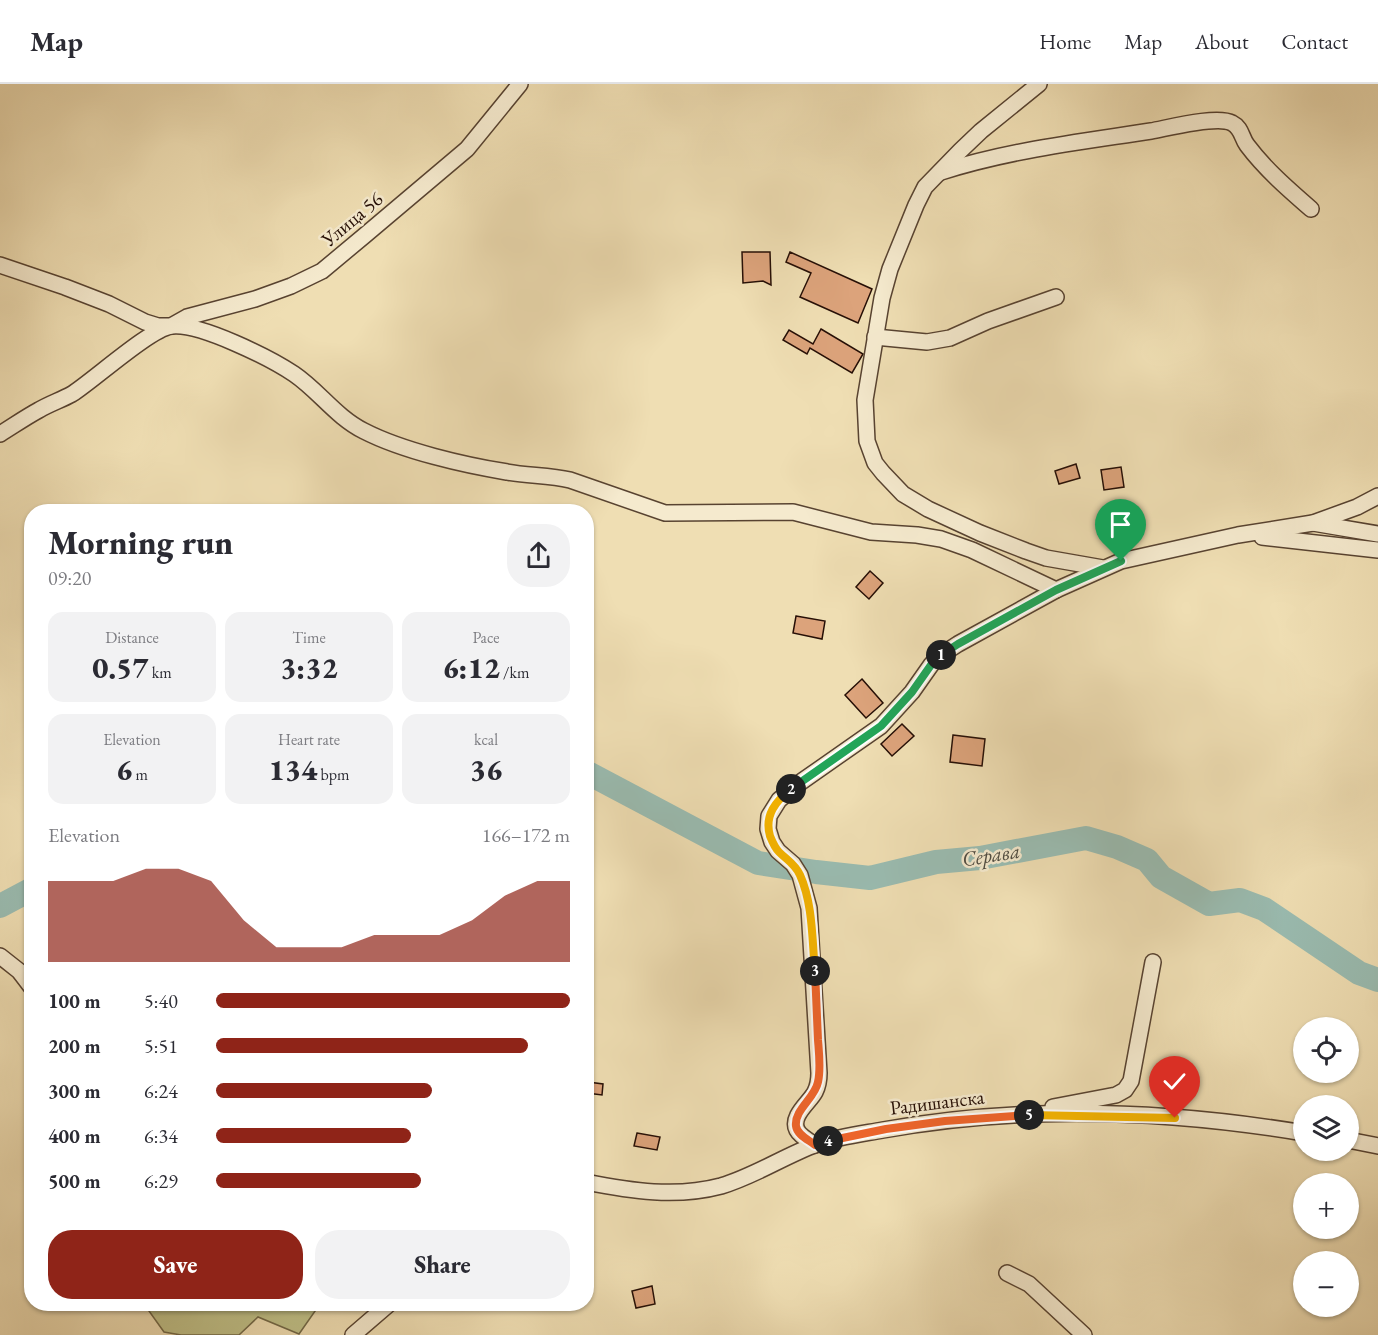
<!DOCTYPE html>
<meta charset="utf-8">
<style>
:root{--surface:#fff;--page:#f2f2f3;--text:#2b2b33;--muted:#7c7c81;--line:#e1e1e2;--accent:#8f2418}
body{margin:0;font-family:"EB Garamond",serif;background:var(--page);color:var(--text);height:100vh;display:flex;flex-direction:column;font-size:22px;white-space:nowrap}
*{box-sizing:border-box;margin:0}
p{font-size:20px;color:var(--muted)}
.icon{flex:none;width:33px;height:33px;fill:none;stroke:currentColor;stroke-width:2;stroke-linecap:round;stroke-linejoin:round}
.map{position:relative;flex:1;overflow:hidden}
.drawer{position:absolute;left:24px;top:420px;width:570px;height:807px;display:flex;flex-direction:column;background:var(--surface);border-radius:24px;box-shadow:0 2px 4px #0004}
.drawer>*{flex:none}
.controls{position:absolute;left:1293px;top:933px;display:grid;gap:12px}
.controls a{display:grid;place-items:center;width:66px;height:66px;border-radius:50%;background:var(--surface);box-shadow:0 2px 4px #0004;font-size:30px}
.pin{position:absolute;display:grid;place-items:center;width:51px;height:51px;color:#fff;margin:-62px -26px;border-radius:50% 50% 50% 0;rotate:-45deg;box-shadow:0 0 6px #0007}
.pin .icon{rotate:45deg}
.km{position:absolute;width:30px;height:30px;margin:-15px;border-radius:50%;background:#222;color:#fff;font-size:16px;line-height:30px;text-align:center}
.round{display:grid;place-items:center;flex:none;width:63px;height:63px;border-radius:24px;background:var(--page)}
.head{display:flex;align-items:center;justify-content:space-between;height:102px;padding:0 24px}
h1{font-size:33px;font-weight:800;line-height:45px}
.stats{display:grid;grid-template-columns:repeat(3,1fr);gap:9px;height:102px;padding:6px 24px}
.stats div{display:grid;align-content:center;border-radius:15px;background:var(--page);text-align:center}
.stats b{font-size:30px;font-weight:800}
.stats small{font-size:16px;font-weight:400}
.stats p{font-size:16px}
.chart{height:168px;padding:12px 24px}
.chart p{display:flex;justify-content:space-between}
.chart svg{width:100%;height:108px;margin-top:6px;fill:var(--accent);opacity:.7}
.action{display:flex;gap:12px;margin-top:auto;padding:12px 24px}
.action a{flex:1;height:69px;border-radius:24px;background:var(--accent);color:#fff;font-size:24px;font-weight:800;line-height:69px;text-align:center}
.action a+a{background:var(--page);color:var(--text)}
ul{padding:0 24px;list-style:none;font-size:20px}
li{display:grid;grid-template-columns:96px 72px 1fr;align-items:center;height:45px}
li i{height:15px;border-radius:8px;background:var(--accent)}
header{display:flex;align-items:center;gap:36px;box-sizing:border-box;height:84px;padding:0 30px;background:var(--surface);border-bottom:2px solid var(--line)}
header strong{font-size:28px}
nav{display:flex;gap:33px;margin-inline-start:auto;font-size:21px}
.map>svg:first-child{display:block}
.green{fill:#bfc088;stroke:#726847;stroke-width:1.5}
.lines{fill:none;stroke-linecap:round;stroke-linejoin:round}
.river{stroke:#9abcb1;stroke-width:24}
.building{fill:#dca37b;stroke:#260f06;stroke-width:1.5}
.minor-casing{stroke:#584331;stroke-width:18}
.minor{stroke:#f5eace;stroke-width:15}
.split-1-casing{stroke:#fff;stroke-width:12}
.split-2-casing{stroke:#fff;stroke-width:12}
.split-3-casing{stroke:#fff;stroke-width:12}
.split-4-casing{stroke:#fff;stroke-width:12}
.split-5-casing{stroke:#fff;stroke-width:12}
.split-6-casing{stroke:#fff;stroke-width:12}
.split-1{stroke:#22a559;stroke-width:8}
.split-2{stroke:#22a559;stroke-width:8}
.split-3{stroke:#f5b400;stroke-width:8}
.split-4{stroke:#f0652b;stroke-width:8}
.split-5{stroke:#f0652b;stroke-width:8}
.split-6{stroke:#f5b400;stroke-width:8}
.labels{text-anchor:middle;stroke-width:5;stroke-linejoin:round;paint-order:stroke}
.street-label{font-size:20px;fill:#260f06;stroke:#f5eace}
.water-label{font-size:21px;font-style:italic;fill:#4f4c42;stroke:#f5eace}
</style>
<header>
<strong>Map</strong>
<nav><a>Home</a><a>Map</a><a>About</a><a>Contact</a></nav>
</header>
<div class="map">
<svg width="1378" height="1251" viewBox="0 0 1378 1251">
<rect width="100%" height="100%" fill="#efdeb3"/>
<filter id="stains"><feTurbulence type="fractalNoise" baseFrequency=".00333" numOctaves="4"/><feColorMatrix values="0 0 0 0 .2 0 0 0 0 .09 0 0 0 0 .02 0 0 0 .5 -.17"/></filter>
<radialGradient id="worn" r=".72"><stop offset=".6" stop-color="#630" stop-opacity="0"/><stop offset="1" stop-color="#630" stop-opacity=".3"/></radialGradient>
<path class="green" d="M144,1220H320L299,1250L258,1233L239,1251H181L164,1248Z"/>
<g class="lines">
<g class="river">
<path d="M586,688L758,779L816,788L870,794L936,778L980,774L1086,754L1117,763L1147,776L1161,793L1209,820L1240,816L1264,825L1359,889L1378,896"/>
<path d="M0,822L32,805"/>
</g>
</g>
<g class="building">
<path d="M742,168H770L771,201L763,197L743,199Z"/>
<path d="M790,168L872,205L858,239L800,213L811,189L786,178Z"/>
<path d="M821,245L863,270L852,289L810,264L807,270L783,256L789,246L813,260Z"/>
<path d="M1076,380L1080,394L1059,400L1055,387Z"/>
<path d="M1121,383L1124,403L1104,406L1101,386Z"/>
<path d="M870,487L883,499L869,515L856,503Z"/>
<path d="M796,532L825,537L822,555L793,549Z"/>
<path d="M862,595L883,619L866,634L845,611Z"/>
<path d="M902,640L914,652L892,672L881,660Z"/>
<path d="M953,651L985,655L982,682L950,678Z"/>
<path d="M588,998L603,1000L602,1011L587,1009Z"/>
<path d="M637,1049L660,1053L657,1066L634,1062Z"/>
<path d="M652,1202L655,1220L636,1224L632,1207Z"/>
</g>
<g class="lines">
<g class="minor-casing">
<g id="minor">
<path d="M1039,0L981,47L960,67L925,103L916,121L890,185L882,214L865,316L867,357L875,379L883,389L903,410L928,425L980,449L1026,467L1046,474L1103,484"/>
<path d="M941,88C1010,66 1080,58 1151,47C1168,44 1217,31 1232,39C1242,44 1241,53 1247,61C1265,85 1288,105 1311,125"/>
<path d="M0,181L65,203L109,220L145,238L158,242H171L187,233L255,215L291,202L322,187L364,152L467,65L520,0"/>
<path d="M875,253L927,258L950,254L988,237L1056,213"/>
<path d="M0,350C13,342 26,333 39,326C49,320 61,316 72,310C94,296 151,244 172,242C200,239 270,274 294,290C319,307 336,333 364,347C403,367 464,381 507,388C528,392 549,391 570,396L665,429L793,428L871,448L917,451L941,455L972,466L1056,506"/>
<path d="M1313,439L1378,450"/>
<path d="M1262,453L1378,466"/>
<path d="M0,872L19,887L32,904"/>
<path d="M1053,1023L1116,1011L1125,1006L1131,997L1153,878"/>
<path d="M1348,1056L1378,1062"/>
<path d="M815,1061C809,1057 800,1052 797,1046C790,1032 810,1018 815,1008C818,1002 819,996 819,989L809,824L800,791L793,780L778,767L772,758L768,745L769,732L779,716L798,700L881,642L912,608L931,581L938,573L958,560L1056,506L1121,477L1238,451L1313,439L1357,423L1378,412"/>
<path d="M586,1098C631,1107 676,1114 721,1102C755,1092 784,1072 817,1060C838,1053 861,1050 883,1046C1021,1021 1166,1026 1304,1049"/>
<path d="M1007,1189L1029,1200L1084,1251"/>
<path d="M353,1251L389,1220"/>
</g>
</g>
<use href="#minor" class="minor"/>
</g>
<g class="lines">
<g class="split-1-casing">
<path id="split-1" d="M941,571L958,560L1056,506L1121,477"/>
</g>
<g class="split-2-casing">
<path id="split-2" d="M791,705L881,642L912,608L931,581L941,571"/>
</g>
<g class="split-3-casing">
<path id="split-3" d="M791,705C776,717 764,731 770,752C772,757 775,764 779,768C787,776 795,780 800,791C813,820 812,856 815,887"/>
</g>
<g class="split-4-casing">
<path id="split-4" d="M815,887C816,910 817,933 818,956C819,969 821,985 818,998C815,1014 794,1026 796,1042C797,1051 809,1056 815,1061L828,1057"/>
</g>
<g class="split-5-casing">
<path id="split-5" d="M828,1057L886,1045L945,1037L1029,1031"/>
</g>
<g class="split-6-casing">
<path id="split-6" d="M1029,1031L1175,1034"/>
</g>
<use href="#split-1" class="split-1"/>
<use href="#split-2" class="split-2"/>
<use href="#split-3" class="split-3"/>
<use href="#split-4" class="split-4"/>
<use href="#split-5" class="split-5"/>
<use href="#split-6" class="split-6"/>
</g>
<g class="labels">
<g class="street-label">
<text transform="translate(352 135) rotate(-40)" y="7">Улица 56</text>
<text transform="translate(937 1018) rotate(-7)" y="7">Радишанска</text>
</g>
<g class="water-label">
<text transform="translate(991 771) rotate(-9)" y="7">Серава</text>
</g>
</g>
<rect width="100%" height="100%" filter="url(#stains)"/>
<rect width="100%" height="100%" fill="url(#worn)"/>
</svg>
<div class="controls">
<a><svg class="icon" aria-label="locate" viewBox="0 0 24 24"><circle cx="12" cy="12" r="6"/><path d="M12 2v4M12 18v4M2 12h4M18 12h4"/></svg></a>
<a><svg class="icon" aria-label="layers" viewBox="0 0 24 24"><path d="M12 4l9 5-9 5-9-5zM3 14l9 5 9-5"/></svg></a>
<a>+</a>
<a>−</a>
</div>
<div class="pin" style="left:1121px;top:477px;background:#1e9e55"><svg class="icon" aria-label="arrive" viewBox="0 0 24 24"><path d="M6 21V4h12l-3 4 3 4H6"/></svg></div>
<div class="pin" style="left:1175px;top:1034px;background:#d93025"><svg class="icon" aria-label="check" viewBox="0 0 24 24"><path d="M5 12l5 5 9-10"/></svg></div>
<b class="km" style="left:941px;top:571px">1</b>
<b class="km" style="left:791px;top:705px">2</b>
<b class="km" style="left:815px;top:887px">3</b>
<b class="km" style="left:828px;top:1057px">4</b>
<b class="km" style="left:1029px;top:1031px">5</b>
<section class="drawer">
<div class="head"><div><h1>Morning run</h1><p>09:20</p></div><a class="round"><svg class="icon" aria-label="share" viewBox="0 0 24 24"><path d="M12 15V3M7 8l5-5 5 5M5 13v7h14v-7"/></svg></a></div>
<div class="stats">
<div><p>Distance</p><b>0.57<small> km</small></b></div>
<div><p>Time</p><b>3:32</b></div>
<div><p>Pace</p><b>6:12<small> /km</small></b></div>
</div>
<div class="stats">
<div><p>Elevation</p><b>6<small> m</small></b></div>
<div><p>Heart rate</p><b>134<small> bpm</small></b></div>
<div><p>kcal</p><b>36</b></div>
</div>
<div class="chart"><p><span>Elevation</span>166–172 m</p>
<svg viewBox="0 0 160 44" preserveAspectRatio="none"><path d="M0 44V11L10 11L20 11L30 6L40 6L50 11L60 27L70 38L80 38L90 38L100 33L110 33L120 33L130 27L140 17L150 11L160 11V44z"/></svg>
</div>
<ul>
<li><b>100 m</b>5:40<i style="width:100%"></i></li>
<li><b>200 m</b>5:51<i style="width:88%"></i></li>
<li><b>300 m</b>6:24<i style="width:61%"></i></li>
<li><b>400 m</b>6:34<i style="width:55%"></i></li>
<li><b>500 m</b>6:29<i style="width:58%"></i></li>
</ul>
<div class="action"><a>Save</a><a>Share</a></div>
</section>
</div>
